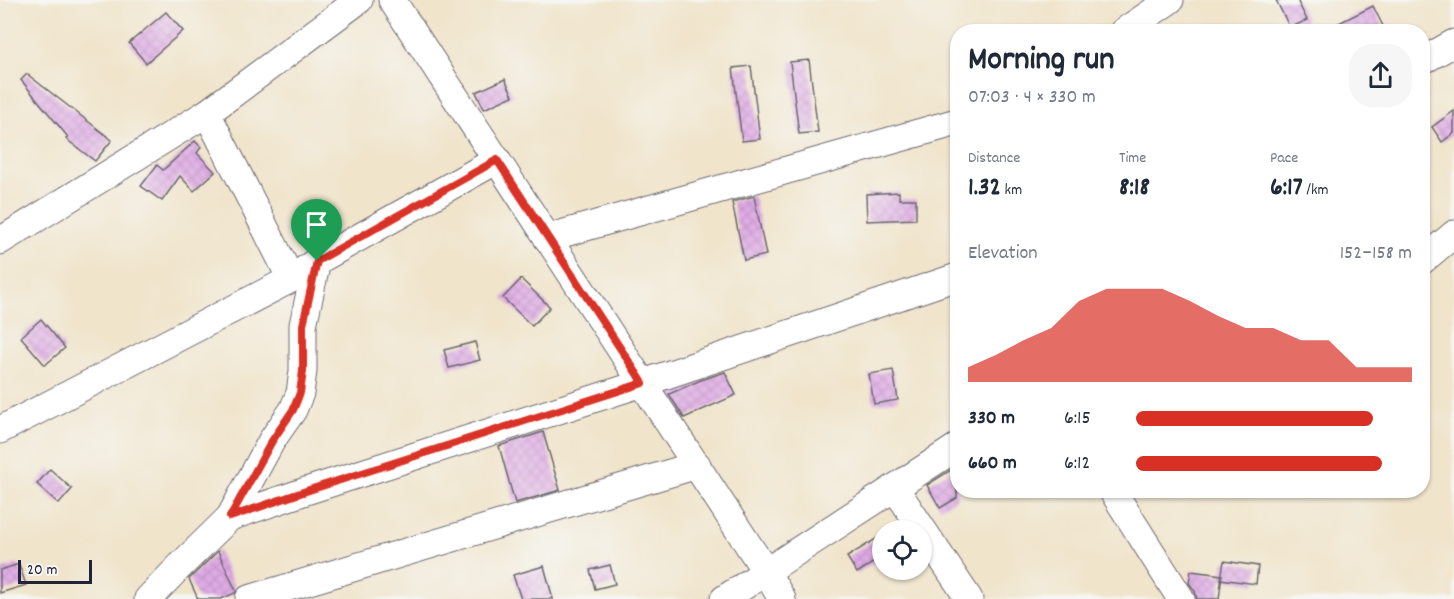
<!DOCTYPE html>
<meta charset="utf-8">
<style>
:root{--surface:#fff;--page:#f6f6f7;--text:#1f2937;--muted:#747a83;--accent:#d93025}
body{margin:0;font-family:Dekko,sans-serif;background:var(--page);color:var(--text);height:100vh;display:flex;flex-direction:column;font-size:22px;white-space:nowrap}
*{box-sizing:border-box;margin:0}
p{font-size:20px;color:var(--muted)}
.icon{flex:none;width:33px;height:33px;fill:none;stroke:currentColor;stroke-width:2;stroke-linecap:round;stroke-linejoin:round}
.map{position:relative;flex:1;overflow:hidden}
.side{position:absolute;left:950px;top:24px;width:480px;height:474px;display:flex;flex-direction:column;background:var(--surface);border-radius:24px;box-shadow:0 2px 4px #0004}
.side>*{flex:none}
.controls{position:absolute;left:872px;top:520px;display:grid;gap:12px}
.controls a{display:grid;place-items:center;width:60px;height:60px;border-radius:50%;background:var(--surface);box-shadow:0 2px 4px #0004;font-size:30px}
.scale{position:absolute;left:18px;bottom:15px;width:74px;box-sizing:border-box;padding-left:6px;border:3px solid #22223b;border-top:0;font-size:16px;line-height:21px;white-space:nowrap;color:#22223b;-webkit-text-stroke:4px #f6f6f2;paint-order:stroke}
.pin{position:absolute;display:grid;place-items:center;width:51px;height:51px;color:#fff;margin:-62px -26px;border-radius:50% 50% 50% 0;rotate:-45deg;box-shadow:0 0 6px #0007}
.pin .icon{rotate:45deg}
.round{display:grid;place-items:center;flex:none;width:63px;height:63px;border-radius:24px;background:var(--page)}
.summary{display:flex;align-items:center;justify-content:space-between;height:102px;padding:0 18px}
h1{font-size:33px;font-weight:700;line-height:45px}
.stats{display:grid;grid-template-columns:repeat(3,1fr);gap:9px;height:102px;padding:6px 18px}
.stats div{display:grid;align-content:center}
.stats b{font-size:26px;font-weight:700}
.stats small{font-size:16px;font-weight:400}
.stats p{font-size:16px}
.chart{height:168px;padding:12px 18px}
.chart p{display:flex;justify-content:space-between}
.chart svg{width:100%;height:108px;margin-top:6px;fill:var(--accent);opacity:.7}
ul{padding:0 18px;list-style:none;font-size:20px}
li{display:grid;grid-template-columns:96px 72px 1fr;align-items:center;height:45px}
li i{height:15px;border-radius:8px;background:var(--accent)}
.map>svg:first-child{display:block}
.building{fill:url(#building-cross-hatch)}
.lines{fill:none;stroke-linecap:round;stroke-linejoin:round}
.minor-casing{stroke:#6a666d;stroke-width:29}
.minor{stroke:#fff;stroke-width:27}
.route-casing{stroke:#fff;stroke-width:12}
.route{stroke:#d93025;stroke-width:8}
</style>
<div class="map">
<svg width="1454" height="599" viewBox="0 0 1454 599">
<defs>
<pattern id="building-cross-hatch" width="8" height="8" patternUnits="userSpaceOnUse" patternTransform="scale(1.5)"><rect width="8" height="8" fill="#dfabe5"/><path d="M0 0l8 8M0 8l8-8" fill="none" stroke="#bf93c5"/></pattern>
</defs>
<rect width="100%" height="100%" fill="#f6f6f2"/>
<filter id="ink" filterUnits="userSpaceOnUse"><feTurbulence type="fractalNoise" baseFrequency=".0167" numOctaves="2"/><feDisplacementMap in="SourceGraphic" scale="12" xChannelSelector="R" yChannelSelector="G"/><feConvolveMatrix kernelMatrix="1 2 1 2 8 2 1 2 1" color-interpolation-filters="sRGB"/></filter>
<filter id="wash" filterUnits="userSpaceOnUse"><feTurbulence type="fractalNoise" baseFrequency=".008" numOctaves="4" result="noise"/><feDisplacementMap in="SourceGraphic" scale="24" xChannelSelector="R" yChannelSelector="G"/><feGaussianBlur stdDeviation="1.35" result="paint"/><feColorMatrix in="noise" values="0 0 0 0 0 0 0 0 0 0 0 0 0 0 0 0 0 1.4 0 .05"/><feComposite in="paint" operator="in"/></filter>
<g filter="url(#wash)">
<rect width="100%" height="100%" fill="#f0e4cb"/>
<g id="blocks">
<g class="building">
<path d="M1276,0H1297L1307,20L1290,28Z"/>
<path d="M1373,6L1386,32H1321Z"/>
<path d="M166,12L183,31L146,63L129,43Z"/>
<path d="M809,60L818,132L799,134L790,62Z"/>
<path d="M751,66L760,139L742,141L733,68Z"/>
<path d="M27,74L112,140L95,161L66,139L68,137L21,80Z"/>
<path d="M505,79L513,96L484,109L476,92Z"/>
<path d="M1454,111V133L1442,142L1432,127Z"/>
<path d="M195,141L201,147L197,153L215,172L194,191L180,176L162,201L141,186L157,165L163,170Z"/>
<path d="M899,192V199H916V219L867,221L866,194Z"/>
<path d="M754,196L766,255L744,260L732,202Z"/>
<path d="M521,279L550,307L532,326L503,298Z"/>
<path d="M41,319L65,348L45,365L21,337Z"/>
<path d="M475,342L480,360L449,368L444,350Z"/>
<path d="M893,370L898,400L874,404L869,374Z"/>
<path d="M725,372L736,395L684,418L669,394L701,380Z"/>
<path d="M543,432L560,490L515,503L499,446Z"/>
<path d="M957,466V498L940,508L927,485Z"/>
<path d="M50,469L72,489L59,504L37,484Z"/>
<path d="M882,535V557L857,573L847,557Z"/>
<path d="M218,551L236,591L235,593L221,599H198L189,579Z"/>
<path d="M1224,561L1258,566L1256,584L1221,579Z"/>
<path d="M19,564L26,585L0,593V570Z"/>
<path d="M610,565L615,584L595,589L590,570Z"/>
<path d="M544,566L553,599H521L513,575Z"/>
<path d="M1191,571L1222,575L1219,599H1197L1195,591L1189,583Z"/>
</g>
</g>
</g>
<g filter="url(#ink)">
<use href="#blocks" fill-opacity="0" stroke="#6a666d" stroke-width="1.5"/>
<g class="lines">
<g class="minor-casing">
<g id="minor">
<path d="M392,0L766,572L782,599"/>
<path d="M1123,32L1170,0"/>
<path d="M1422,61L1454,43"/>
<path d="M207,113L291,279"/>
<path d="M547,238L957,122"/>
<path d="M0,241L207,113L359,0"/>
<path d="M1422,261L1454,234"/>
<path d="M0,430L291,279L317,261L497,160"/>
<path d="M895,488L969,599"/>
<path d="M1112,490L1181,599"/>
<path d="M230,517L272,440L293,410L300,393L303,371V325L317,261"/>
<path d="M148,599L177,569L230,517L306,491L643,383L957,277"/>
<path d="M249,599L697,465"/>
<path d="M724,599L957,447"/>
</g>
</g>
<use href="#minor" class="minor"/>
</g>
</g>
<g class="lines" filter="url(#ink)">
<g class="route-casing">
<path id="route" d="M497,160L643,383L306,491L230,517L272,441L293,410L300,393L303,371V325L317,261Z"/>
</g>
<use href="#route" class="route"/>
</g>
</svg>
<div class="controls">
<a><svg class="icon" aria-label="locate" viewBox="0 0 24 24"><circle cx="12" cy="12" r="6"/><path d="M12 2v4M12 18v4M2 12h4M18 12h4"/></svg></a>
</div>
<div class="scale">20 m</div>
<div class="pin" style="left:317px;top:261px;background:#1e9e55"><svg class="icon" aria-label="arrive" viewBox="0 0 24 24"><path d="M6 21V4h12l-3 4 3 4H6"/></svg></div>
<section class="side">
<div class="summary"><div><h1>Morning run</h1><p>07:03 · 4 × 330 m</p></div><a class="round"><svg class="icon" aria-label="share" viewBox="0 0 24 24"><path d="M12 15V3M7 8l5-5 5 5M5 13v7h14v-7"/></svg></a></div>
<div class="stats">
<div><p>Distance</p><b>1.32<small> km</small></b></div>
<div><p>Time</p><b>8:18</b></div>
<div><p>Pace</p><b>6:17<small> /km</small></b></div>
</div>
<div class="chart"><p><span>Elevation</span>152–158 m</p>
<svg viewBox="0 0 160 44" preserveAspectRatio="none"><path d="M0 44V38L10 33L20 27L30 22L40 11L50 6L60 6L70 6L80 11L90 17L100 22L110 22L120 27L130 27L140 38L150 38L160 38V44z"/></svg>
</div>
<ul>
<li><b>330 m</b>6:15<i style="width:86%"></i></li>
<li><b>660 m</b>6:12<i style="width:89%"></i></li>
</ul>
</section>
</div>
